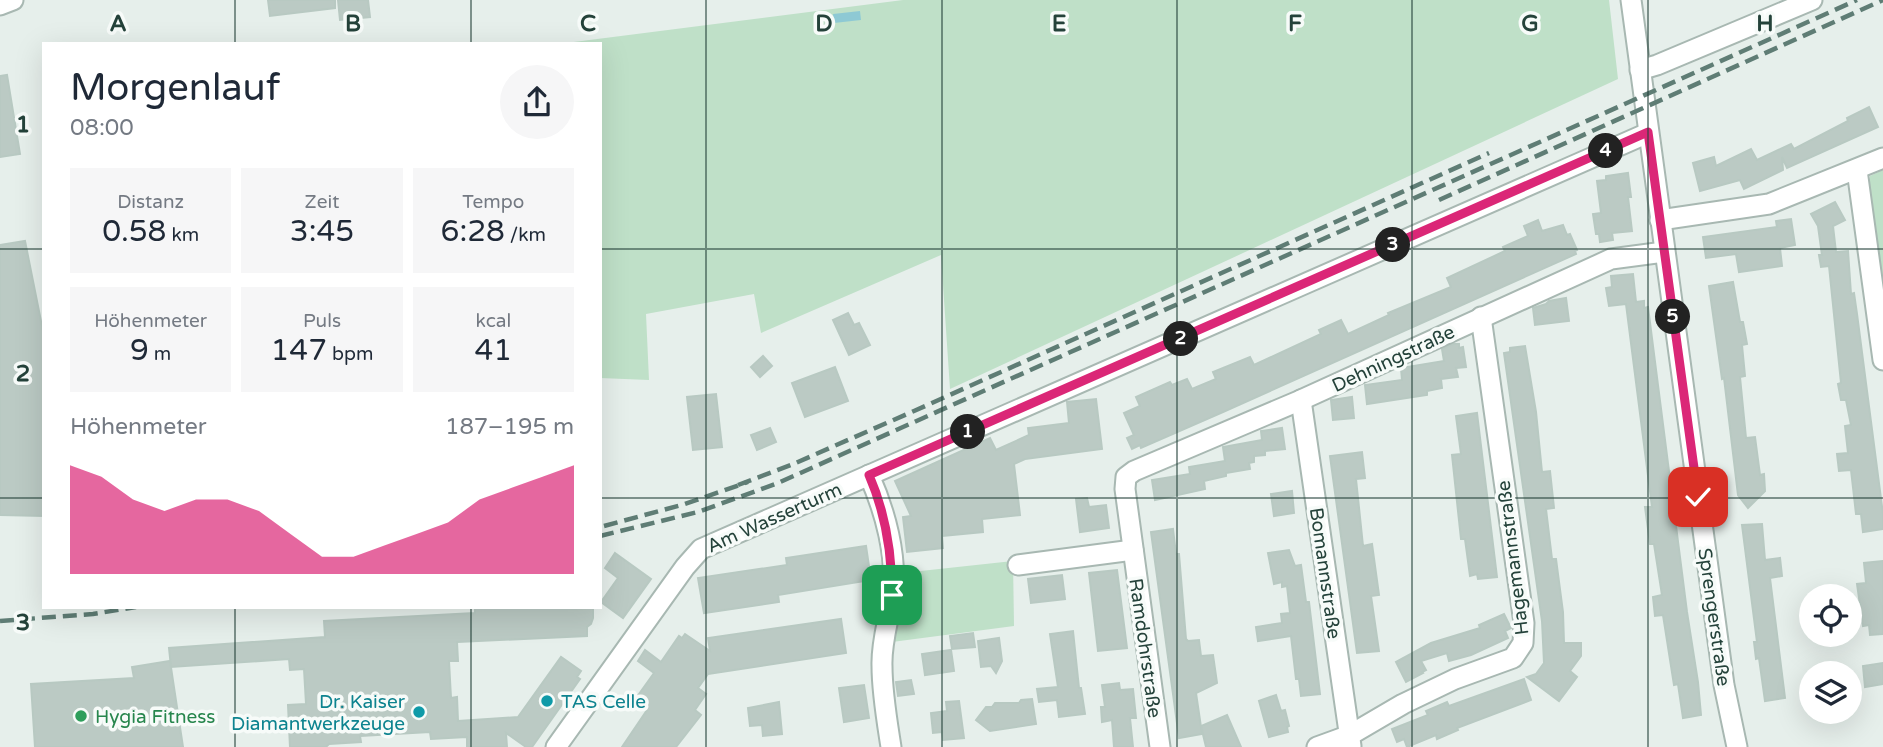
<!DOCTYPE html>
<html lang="de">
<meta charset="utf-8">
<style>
:root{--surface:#fff;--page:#f6f6f7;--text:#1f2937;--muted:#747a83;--accent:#db2777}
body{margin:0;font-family:"Varela Round",sans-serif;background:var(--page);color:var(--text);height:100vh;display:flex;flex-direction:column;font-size:26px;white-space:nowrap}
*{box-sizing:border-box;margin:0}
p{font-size:23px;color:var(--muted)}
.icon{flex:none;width:38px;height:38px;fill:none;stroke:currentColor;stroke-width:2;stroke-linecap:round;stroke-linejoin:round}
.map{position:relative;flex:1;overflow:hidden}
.drawer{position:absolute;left:42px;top:42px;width:560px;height:567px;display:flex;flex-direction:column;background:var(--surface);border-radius:0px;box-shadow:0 7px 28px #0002}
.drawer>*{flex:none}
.fabs{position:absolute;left:1799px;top:584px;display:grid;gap:14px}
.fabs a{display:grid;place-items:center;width:63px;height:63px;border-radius:50%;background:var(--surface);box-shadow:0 7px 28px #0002;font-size:35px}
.pin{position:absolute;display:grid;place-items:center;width:60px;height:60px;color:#fff;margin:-30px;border-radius:14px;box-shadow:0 4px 10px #0006}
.km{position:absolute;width:35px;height:35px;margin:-18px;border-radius:50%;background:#222;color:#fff;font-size:19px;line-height:35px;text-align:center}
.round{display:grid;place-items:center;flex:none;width:74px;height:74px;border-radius:37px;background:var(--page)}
.head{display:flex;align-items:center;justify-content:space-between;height:119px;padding:0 28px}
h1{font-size:38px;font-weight:600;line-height:52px}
.metrics{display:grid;grid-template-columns:repeat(3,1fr);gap:10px;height:119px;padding:7px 28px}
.metrics div{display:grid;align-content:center;border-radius:0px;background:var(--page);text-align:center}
.metrics b{font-size:30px;font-weight:600}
.metrics small{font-size:19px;font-weight:400}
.metrics p{font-size:19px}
.chart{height:196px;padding:14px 28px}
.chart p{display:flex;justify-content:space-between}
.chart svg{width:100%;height:126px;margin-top:7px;fill:var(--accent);opacity:.7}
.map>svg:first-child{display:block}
.green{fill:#bfe0c8}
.water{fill:#8ec9d4}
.building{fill:#bbcac4;stroke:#b8c9c2;stroke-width:2}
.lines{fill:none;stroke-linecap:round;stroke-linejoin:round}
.minor-casing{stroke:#a8b8b2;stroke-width:23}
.minor{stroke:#fff;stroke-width:19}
.rail{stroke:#5f7d75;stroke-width:4.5;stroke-dasharray:14 7;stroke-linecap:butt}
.route-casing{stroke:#fff;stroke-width:14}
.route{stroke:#db2777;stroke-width:9}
.grid{fill:none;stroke:#24423a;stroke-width:2;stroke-opacity:0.55}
.culture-dot{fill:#0f9aa8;stroke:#f7fbf9;stroke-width:2.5}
.leisure-dot{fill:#2e9e5b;stroke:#f7fbf9;stroke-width:2.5}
.labels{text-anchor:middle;stroke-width:7;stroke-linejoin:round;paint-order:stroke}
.street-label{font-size:19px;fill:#24423a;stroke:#f7fbf9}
.culture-label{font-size:19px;fill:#0d838f;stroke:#f7fbf9;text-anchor:end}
.leisure-label{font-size:19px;fill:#27864d;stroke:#f7fbf9;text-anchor:start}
.grid-label{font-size:23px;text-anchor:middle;font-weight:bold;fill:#24423a;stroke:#f7fbf9;stroke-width:7;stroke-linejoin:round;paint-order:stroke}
</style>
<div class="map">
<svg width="1883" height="747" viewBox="0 0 1883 747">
<rect width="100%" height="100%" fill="#e6efeb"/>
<g class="green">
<path d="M903,0H1609L1618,79L950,389L941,255L761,333L754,294L646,314L649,380L600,378V44H558Z"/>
<path d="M1883,170V302L1868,186L1870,176Z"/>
<path d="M1013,561L1014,626L892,642L902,573Z"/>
</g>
<path class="water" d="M860,11L861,20L834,23L833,14Z"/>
<g class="building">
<path d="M268,0H335V8L270,16Z"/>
<path d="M338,0H368L370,17L340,20Z"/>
<path d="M7,75L20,154L0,157V76Z"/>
<path d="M1869,107L1878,127L1787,168L1782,157L1783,170L1744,189L1740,180L1700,191L1693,163L1714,157L1716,166L1751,149L1757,160L1791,144L1794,149L1848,121L1847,118Z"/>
<path d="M1628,173L1631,197H1628L1632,231L1612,233L1613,240L1600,242L1599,234H1596L1593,214L1601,213L1597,181L1606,180V176Z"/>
<path d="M1835,202L1845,220L1833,226L1836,252L1848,251L1851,294L1854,293L1857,314L1883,514V529L1863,532L1861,514H1856L1851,470L1839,471L1837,454L1848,453L1845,426L1851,425L1846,400H1841L1838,384L1841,383L1829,266L1821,267L1819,255H1822L1818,226L1811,214Z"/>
<path d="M1791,219L1795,245L1780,248L1782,266L1739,272L1736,254L1706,258L1703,237L1777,227L1776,221Z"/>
<path d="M1538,220L1542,231L1563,225L1567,235L1570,234L1577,250L1575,251L1576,254L1223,412L1141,448L1140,445L1132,449L1127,438L1134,435L1124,413L1140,406L1136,397L1170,382L1172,385L1187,379L1192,389L1216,379L1213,372L1250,357L1254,365L1321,334L1319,330L1341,320L1348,334L1389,315L1388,313L1451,287L1447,278L1505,251L1503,247L1528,236L1524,226Z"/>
<path d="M25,241L44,336V516L0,515V245Z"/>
<path d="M1633,274L1636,302L1644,301V308L1648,307L1687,612L1698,682L1701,715L1683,718L1678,684L1674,685L1663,615L1655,616L1653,597L1662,595L1654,544H1650L1645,507H1652L1626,304L1609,306L1606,288L1612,287L1611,276Z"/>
<path d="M1733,282L1740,322H1743L1747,344L1742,345L1745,376L1740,377L1746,438L1755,437L1760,475L1764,474L1765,491L1748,508L1738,495L1724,378L1722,379L1709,286Z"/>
<path d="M1566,298L1569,321L1535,325L1533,308L1546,304L1549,301Z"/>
<path d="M848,313L854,325L859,323L870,345L849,355L833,320Z"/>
<path d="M1453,344H1459V348L1463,347L1466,367L1456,368L1458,377L1441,379L1442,388L1427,391V395L1367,404L1365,385L1402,380L1401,368L1444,361L1442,349Z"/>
<path d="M1525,346L1536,412L1542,472L1550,471L1554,508L1546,509L1552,559H1556L1563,612L1564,643H1581V656L1570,671L1577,677L1559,701L1527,677L1536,674L1544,663L1542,621L1504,353L1510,352V348Z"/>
<path d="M763,356L772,366L760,377L751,367Z"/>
<path d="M835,367L848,401L805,417L792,383Z"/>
<path d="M716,394L722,447L693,450L687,397Z"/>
<path d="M1352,397L1354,418L1333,420L1331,400Z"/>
<path d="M1096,399L1102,449L1025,459L1014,464L1020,515L982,519L983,532L942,536L943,548L907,552L903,517L911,516L895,481L990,438L996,450L1029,435L1028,428L1069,423L1067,402Z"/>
<path d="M1477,413L1497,577L1478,579L1477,574L1470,576L1465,539H1461L1452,455L1461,454L1456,416Z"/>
<path d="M770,428L776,442L757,450L751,435Z"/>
<path d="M1282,428L1285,449L1265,451V455L1254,456V462L1249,463L1250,469L1226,473V476L1204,481L1205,489L1155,500L1152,480L1190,474L1189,467L1225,461L1223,447L1262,440L1261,431Z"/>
<path d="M1362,452L1365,478L1356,479L1363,546L1372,544L1379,595L1371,596L1379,651L1357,653L1330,456Z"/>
<path d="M1292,491L1294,513L1274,516L1271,494Z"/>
<path d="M1087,498L1089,507L1106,505L1109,528L1080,532L1076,499Z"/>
<path d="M1762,524L1765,560L1780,558L1782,576L1770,578L1785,698L1765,701L1759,658L1756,659L1754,642H1757L1742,525Z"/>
<path d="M1173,529L1176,554H1179L1186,639L1188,641L1199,640L1201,656L1213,655L1217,683L1196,693L1202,734L1179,738L1151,532Z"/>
<path d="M866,546L871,580L778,595L779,602L704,613L698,578L787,565L786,558Z"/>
<path d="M1289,550L1295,566L1301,565L1306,602H1309L1320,694L1301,696L1299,679H1296L1291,636L1258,641L1256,627L1282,623L1281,614L1290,613L1287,586L1282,587V582L1274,584L1268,553Z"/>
<path d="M615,553L651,579L623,618L601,602L618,578L605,568Z"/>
<path d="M1883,561V634L1870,635L1869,625L1863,626L1857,584L1866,583L1864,563Z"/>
<path d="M1117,570L1127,648L1098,651L1089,573Z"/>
<path d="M1062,575L1065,599L1031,603L1028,579Z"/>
<path d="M475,607H593V618L591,624L587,627V636L457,642L458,661H449L451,698L457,697L458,721L518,717L561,657L581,671L577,677L580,679L532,747H526L506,733L507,747H467V737L431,739L430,732L360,736L361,742L329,744L326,747H290L288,705L306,704L304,669L290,670L289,659L171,667L169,648L325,637L324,621L475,613Z"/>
<path d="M1504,614L1511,628L1505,631L1508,638L1471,655L1449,661L1447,653L1421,661L1426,670L1422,672L1423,673L1406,682L1396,662L1431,643L1480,628L1479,625Z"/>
<path d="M841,619L846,653L708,674L698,688L706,694L695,710L701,715L676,747H622L647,710L634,701L654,673L638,661L645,650L661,662L679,636L682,638L685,634L710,651L708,638Z"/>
<path d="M1073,631L1079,688H1081L1085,714L1059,717L1057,700L1039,702L1037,689L1058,687L1050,634Z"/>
<path d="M973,633L975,647L952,649L950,636Z"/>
<path d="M999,638L1002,661L996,673L991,666L981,667L978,641Z"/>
<path d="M951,650L954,671L925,675L922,654Z"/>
<path d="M170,661L183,747H35L31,684L134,678L132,667Z"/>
<path d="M1883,663V684L1865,687L1863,666Z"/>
<path d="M1524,679L1531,700L1457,728L1458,730L1437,739L1436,735L1407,747L1404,739L1397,742L1392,729L1428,715L1426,711L1447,702L1449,706Z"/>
<path d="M911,680L914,694L898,696L896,682Z"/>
<path d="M1119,683L1120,690L1133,689L1136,718H1130L1133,747H1114L1112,720L1102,722L1101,707H1105L1102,685Z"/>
<path d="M864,685L869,718L844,722L839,688Z"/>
<path d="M1276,695L1281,711L1285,710L1289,726L1287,727L1288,732L1269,737L1259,701Z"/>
<path d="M1032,699L1036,724L990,731L976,720L986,707H992L995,703H1019L1021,700Z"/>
<path d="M959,701L964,738L943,740L942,732L933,733L931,713L947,711L946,702Z"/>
<path d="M779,702L782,734L763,736L762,725L750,726L748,708Z"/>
<path d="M1227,715L1241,747H1206L1201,726Z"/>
</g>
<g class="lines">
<g class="minor-casing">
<g id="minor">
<path d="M1631,0L1724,685L1737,747"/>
<path d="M0,5L13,0"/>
<path d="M1640,70L1657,65L1812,0"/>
<path d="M1857,170L1883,360"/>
<path d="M1660,220L1769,204L1883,158"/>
<path d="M1301,400L1351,746"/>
<path d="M869,475C885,511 898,557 892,596C889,620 881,642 882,666C882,693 887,721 891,747"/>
<path d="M1018,565L1133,550"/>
<path d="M556,747L685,567L701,549L1648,133"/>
<path d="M1160,747L1125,489L1126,477L1134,471L1301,400L1611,259L1664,252"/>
<path d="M1317,747L1350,735L1403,704L1455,679L1513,658L1523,643L1524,623L1481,317"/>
</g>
</g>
<use href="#minor" class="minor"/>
<g class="rail">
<path d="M1439,200L1883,0"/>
<path d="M738,485L791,465L914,411L1489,153"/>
<path d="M604,526L685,504L748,482"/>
<path d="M600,536L698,512L778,483L1857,0"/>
<path d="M0,621L93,614L136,607"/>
</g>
</g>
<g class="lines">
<g class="route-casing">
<path id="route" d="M892,595C892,553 886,514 869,475L1648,132L1698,497"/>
</g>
<use href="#route" class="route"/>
</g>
<path class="grid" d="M235,0V44M471,0V44M706,0V747M942,0V747M1177,0V747M1412,0V747M1648,0V747M0,249H44M600,249H1883M0,498H44M600,498H1883M235,607V747M471,607V747"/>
<g class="culture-dot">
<circle cx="547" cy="701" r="7"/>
<circle cx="419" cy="712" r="7"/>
</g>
<circle class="leisure-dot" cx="81" cy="716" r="7"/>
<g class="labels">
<g class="street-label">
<text transform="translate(1393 358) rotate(-25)" y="7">Dehningstraße</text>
<text transform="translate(774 517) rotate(-24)" y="7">Am Wasserturm</text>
<text transform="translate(1512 558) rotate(-97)" y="7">Hagemannstraße</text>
<text transform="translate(1326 573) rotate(82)" y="7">Bomannstraße</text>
<text transform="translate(1715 617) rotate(82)" y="7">Sprengerstraße</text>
<text transform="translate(1146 648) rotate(82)" y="7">Ramdohrstraße</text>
</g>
<g class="culture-label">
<text x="405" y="708">Dr. Kaiser<tspan x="405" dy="22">Diamantwerkzeuge</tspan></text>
<text x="561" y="708" text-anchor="start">TAS Celle</text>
</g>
<g class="leisure-label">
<text x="95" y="723">Hygia Fitness</text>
</g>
</g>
<g class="grid-label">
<text x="118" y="31">A</text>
<text x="353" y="31">B</text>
<text x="588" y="31">C</text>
<text x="824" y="31">D</text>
<text x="1059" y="31">E</text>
<text x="1295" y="31">F</text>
<text x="1530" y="31">G</text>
<text x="1765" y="31">H</text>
<text x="23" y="132">1</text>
<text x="23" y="381">2</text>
<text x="23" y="630">3</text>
</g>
</svg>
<div class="fabs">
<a><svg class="icon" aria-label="locate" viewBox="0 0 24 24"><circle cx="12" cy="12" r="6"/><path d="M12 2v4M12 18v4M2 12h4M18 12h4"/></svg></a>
<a><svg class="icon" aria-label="layers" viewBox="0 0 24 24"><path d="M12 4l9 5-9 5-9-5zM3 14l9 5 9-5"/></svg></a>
</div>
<div class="pin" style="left:892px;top:595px;background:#1e9e55"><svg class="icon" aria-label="arrive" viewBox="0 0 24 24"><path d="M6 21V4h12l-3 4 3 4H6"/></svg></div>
<div class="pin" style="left:1698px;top:497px;background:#d93025"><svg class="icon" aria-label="check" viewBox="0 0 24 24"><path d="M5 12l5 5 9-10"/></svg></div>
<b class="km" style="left:968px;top:432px">1</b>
<b class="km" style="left:1181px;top:339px">2</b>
<b class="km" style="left:1393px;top:245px">3</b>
<b class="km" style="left:1606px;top:151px">4</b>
<b class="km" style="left:1673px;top:317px">5</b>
<section class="drawer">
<div class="head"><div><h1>Morgenlauf</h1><p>08:00</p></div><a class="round"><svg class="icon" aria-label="share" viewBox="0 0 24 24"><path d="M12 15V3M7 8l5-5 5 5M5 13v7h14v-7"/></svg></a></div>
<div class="metrics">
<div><p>Distanz</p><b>0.58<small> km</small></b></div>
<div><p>Zeit</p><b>3:45</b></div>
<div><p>Tempo</p><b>6:28<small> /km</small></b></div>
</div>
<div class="metrics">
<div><p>Höhenmeter</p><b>9<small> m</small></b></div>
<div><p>Puls</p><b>147<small> bpm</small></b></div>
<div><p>kcal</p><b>41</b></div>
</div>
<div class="chart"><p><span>Höhenmeter</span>187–195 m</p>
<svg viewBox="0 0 160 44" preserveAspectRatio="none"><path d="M0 44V6L10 10L20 18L30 22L40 18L50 18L60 22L70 30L80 38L90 38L100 34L110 30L120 26L130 18L140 14L150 10L160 6V44z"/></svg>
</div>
</section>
</div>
